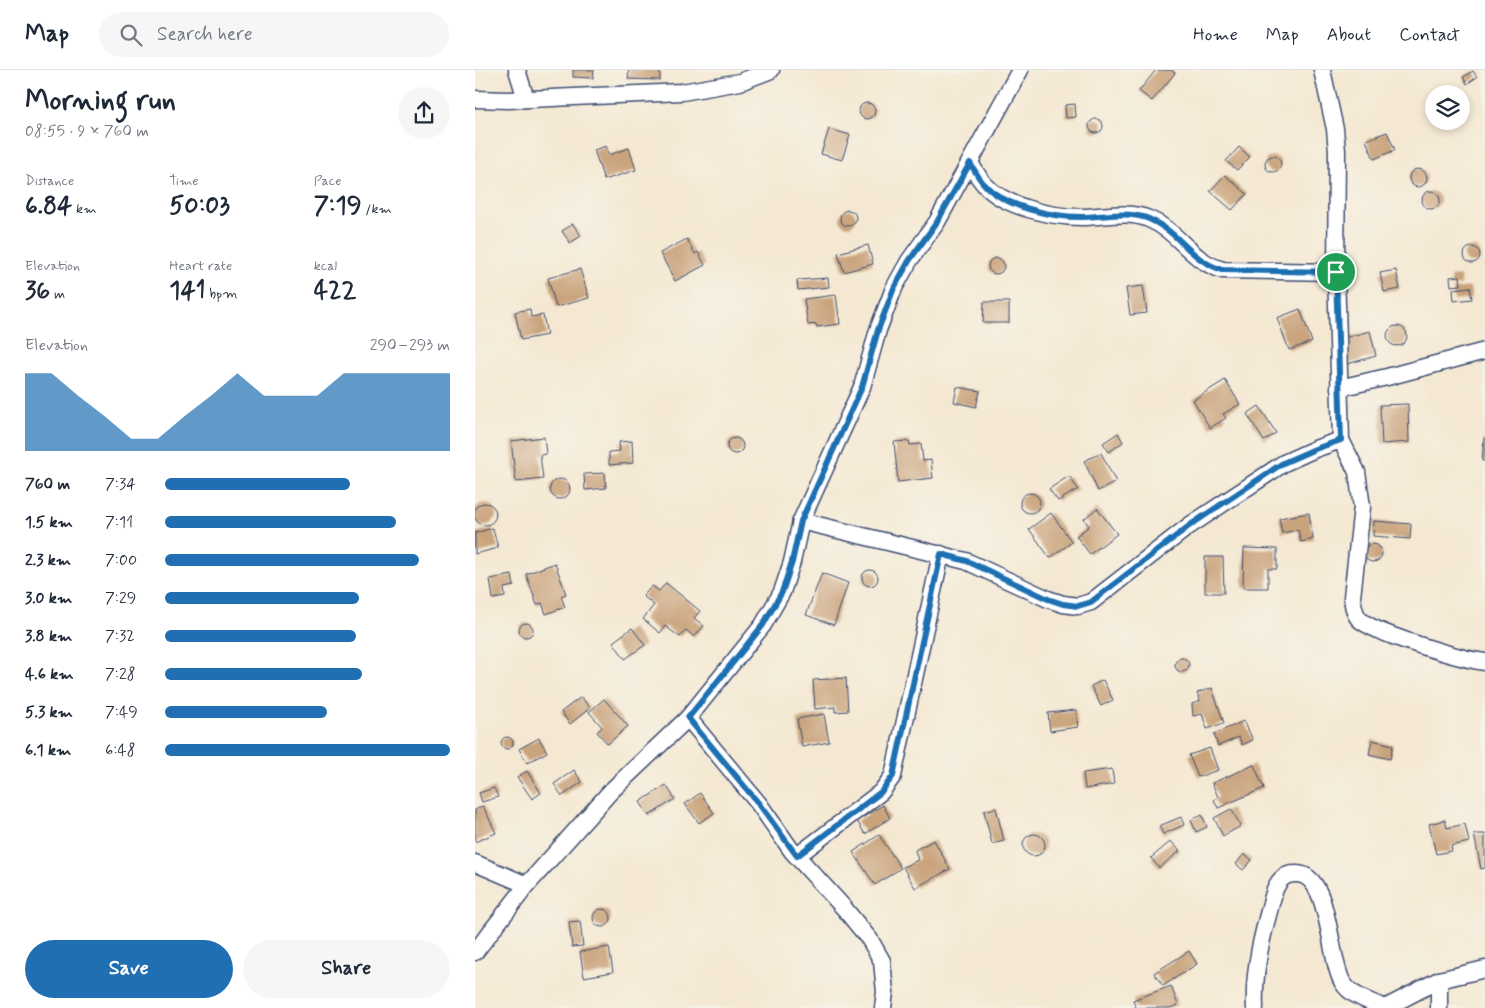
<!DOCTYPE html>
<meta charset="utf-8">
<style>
:root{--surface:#fff;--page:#f6f6f7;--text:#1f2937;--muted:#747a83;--line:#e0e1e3;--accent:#1f6fb2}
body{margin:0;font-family:Mynerve,sans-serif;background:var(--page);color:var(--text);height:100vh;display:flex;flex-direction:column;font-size:19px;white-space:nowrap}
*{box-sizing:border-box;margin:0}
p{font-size:16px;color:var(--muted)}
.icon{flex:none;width:28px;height:28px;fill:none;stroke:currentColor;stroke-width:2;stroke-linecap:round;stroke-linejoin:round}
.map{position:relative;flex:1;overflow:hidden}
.details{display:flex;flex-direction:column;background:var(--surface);width:475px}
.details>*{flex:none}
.fabs{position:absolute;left:950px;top:15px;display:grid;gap:10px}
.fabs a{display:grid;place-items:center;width:45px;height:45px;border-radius:50%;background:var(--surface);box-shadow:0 2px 8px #0003;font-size:25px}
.pin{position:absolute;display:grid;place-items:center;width:42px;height:42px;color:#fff;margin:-21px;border:2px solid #fff;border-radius:50%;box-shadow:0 1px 5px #0007}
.round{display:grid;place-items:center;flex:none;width:52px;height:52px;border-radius:26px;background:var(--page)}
.overview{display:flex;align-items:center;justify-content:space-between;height:85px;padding:0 25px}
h1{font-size:28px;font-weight:800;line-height:38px}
.metrics{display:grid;grid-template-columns:repeat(3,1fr);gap:8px;height:85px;padding:5px 25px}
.metrics div{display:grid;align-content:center}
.metrics b{font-size:25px;font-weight:800}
.metrics small{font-size:14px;font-weight:400}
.metrics p{font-size:14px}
.chart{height:140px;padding:10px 25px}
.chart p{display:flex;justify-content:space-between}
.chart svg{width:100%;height:90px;margin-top:5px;fill:var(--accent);opacity:.7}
.button{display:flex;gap:10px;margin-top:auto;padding:10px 25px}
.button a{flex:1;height:58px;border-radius:30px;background:var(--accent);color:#fff;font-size:20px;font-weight:800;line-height:58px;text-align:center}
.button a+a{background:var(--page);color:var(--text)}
ul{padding:0 25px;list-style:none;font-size:16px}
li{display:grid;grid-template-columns:80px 60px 1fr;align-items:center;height:38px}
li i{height:12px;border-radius:6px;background:var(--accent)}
header{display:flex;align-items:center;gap:30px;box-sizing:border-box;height:70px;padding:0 25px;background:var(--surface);border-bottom:1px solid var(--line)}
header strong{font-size:24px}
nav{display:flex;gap:28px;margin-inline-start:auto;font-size:18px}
.search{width:350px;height:45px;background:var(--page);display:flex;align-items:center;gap:12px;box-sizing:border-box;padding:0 18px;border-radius:28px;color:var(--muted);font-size:19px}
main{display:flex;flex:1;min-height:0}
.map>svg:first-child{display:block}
.building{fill:#c9a37c}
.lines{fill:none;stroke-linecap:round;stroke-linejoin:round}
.minor-casing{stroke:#3c4b6f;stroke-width:19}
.minor{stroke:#fff;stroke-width:16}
.route-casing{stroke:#fff;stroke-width:10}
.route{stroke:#1f6fb2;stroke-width:6}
</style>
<header>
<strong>Map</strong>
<div class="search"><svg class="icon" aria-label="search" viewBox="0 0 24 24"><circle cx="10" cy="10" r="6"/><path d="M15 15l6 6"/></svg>Search here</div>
<nav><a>Home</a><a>Map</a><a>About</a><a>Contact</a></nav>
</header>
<main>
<section class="details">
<div class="overview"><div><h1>Morning run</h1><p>08:55 · 9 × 760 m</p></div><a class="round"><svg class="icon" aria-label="share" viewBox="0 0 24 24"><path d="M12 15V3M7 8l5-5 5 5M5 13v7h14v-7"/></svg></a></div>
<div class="metrics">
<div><p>Distance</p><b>6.84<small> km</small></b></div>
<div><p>Time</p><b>50:03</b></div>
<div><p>Pace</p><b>7:19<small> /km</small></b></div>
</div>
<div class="metrics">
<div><p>Elevation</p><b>36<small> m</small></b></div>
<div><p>Heart rate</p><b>141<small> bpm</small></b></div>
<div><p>kcal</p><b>422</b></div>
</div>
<div class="chart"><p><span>Elevation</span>290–293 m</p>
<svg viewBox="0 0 160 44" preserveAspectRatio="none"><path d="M0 44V6L10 6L20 17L30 27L40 38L50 38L60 27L70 17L80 6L90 17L100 17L110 17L120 6L130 6L140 6L150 6L160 6V44z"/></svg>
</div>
<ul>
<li><b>760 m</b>7:34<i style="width:65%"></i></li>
<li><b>1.5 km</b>7:11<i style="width:81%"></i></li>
<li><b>2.3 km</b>7:00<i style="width:89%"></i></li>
<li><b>3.0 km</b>7:29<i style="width:68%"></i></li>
<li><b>3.8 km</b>7:32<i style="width:67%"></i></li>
<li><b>4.6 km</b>7:28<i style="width:69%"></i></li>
<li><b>5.3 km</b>7:49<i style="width:57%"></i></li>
<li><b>6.1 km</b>6:48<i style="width:100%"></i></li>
</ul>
<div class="button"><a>Save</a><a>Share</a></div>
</section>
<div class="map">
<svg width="1010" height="938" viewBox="0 0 1010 938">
<rect width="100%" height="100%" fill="#f7f3e8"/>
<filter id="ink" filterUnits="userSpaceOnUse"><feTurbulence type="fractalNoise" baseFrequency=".02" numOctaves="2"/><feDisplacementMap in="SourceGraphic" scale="10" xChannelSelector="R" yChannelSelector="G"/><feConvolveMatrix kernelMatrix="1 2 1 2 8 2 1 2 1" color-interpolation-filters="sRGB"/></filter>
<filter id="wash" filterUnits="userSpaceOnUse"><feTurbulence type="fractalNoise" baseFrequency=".0096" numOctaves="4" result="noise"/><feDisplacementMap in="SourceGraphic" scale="20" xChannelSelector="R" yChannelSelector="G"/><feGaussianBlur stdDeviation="1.12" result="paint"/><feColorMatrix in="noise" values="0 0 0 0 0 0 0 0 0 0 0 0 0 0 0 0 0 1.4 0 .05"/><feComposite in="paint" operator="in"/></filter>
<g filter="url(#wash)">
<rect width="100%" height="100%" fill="#f4e8d2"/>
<g id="blocks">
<g class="building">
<path d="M98,0H119L118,8L98,7Z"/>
<path d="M154,0H185V10L153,9Z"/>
<path d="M681,0H696L700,3L677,31L664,21Z"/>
<path d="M998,1L1002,7L992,14L988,7Z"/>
<circle cx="392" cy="41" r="8"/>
<path d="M600,34L601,47L591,48L590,35Z"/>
<circle cx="621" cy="56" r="7"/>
<path d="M354,59L375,65L367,90L346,84Z"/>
<path d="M912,62L920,80L899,89L891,70Z"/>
<path d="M131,76L134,85L154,78L161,100L129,110L119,80Z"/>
<path d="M764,77L775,87L762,100L751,91Z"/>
<circle cx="798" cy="94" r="8"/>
<circle cx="943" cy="108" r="9"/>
<path d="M750,105L772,124L757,140L735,121Z"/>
<circle cx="956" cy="130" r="9"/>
<circle cx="373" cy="148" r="8"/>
<path d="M98,154L106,166L95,173L87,161Z"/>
<path d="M212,169L220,184L223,182L230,195L200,211L185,183Z"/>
<path d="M393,175L398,194L369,202L363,183Z"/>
<circle cx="997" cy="185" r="8"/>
<circle cx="521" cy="196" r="8"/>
<path d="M105,199L114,228L81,237L73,208Z"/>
<path d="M921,200L925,219L909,222L905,203Z"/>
<path d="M985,206L986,215L976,216L975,207Z"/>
<path d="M353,208L354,217L323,220L322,210Z"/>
<path d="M668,216L672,243L655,245L651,218Z"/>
<path d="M995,217L997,229L979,231L978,219Z"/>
<path d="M361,225L365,254L342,257L341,254L333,255L329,229Z"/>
<path d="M509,232H534V253H508Z"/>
<path d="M55,239L56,247L68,245L72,265L46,270L40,242Z"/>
<path d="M825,239L837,272L814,280L802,248Z"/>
<circle cx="922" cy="266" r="10"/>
<path d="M895,261L901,286L872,294L865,269Z"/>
<path d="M750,310L765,334L748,344L751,348L735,358L718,330Z"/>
<path d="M482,317L505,321L501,337L479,332Z"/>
<path d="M933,334L934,372L907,374L905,335Z"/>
<path d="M784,336L801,363L789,371L772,344Z"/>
<path d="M643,363L648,372L634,382L628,373Z"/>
<path d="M69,367L71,384L65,385L68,409L41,412L36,371Z"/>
<circle cx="260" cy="376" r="8"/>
<path d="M1009,368H1010V391H1007Z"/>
<path d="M157,371L158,393L134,395V382L145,381L144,372Z"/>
<path d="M434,371L435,375L446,374L448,391L456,390L458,408L423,412L419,372Z"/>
<path d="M626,383L641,412L623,421L609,391Z"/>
<path d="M130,403L131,418L110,420L109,404Z"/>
<path d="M594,406L603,419L583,431L574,419Z"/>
<circle cx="85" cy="419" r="10"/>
<circle cx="555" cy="433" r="10"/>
<circle cx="10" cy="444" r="11"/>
<path d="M622,438L642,464L615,484L601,466L614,456L609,449Z"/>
<path d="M576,443L597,472L575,488L554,459Z"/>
<path d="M834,443L838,469L826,472L823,460L807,463L804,448Z"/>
<path d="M899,451L936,454L935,469L898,466Z"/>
<path d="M18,458L23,478L0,484V463Z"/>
<circle cx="898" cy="483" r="9"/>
<path d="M769,478L802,479V499H793V518H768Z"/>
<path d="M730,487H748L749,523H730Z"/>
<path d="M80,493L91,524L86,526L90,537L71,544L67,533L62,535L51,504Z"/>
<circle cx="395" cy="508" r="8"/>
<path d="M347,503L373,513L359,555L331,545Z"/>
<path d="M37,505L39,516L29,518L30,527L18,529L15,509Z"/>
<path d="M191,513L225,541L219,548L229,556L219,567L211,560L205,567L190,556L185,563L168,549L179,535L168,526L177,516L184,521Z"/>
<circle cx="51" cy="560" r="7"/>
<path d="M157,558L170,575L150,589L138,572Z"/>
<circle cx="707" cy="595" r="7"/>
<path d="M371,608L373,641L360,642V637L340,639L338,610Z"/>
<path d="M628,610L638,630L626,636L616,616Z"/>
<path d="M737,618L749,653L732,659L727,644L718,646L717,634L725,631L722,623Z"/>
<path d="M106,627L115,638L95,654L86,642Z"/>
<path d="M129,629L153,656L133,674L122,662L127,657L114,642Z"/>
<path d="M601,640L603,657L575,661L573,643Z"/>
<path d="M349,644L354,672L327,677L322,649Z"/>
<path d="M769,651L778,670L767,675L764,667L743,676L739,664Z"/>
<circle cx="32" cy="673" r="6"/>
<path d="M64,668L72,682L52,693L44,679Z"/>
<path d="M897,670L918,675L915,689L894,684Z"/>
<path d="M735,678L743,700L723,707L714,685Z"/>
<path d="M779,695L789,718L743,738L739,730L743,727L737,713Z"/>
<path d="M637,699L639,714L610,719L608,703Z"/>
<path d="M99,700L107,712L87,726L79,714Z"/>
<path d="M52,701L66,723L57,729L42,707Z"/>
<path d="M191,715L200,729L174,746L165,732Z"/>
<path d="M19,718L23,727L7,732L4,723Z"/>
<path d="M225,723L239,743L224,753L210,734Z"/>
<path d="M408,735L415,748L390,764L382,751Z"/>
<path d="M8,736L21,763L0,772V740Z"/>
<path d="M521,738L529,771L517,774L509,741Z"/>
<path d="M756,739L766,756L748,766L739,748Z"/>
<path d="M727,745L732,757L721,762L716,750Z"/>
<path d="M706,747L709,755L688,764L684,756Z"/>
<path d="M970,750L972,758L990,754L994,772L976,776L977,781L961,784L954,754Z"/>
<circle cx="559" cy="775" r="11"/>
<path d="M999,764H1010V798L1006,799Z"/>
<path d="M404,765L426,798L400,815L378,782Z"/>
<path d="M459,770L475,799L440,818L428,797L443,790L440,780Z"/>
<path d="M696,771L705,781L684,798L676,788Z"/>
<path d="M769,784L777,790L768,800L761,794Z"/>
<circle cx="127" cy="848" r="9"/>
<path d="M105,851L108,876L97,877L94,852Z"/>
<path d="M134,877L138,902L109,907L105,882Z"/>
<path d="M714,881L722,894L688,916L679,903Z"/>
<path d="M696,916L703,935L695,938H661L658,930Z"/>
</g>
</g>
</g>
<g filter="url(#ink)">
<use href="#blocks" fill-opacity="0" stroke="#3c4b6f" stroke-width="1"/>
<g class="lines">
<g class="minor-casing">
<g id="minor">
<path d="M42,0L51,29"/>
<path d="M847,0L860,59L862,81L861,202L866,370L882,402L887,437L877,527C878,535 879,543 884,549C900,564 986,589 1010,592"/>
<path d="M0,29L33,30L207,22L265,12L296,0"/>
<path d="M495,93C500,101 504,109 510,115C530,137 577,147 606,147C628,147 652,140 674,149C705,162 715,191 748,200L861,202"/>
<path d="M864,318L912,307L1010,281"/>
<path d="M326,451L491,491L573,529L588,534L603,536L616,532L714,456L809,393L840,379L866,370"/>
<path d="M322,786L406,722L418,706L466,484"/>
<path d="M0,793L52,815"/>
<path d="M0,882L52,815L136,721L213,648"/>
<path d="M408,938L410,922L407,891L395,870L369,838L317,781L284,734L213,648L288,555L307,522L317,492L326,451L387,317L403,260L419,218L434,191L462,152L545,0"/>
<path d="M780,938C778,896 789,859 800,819C804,810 809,804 820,804C856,801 853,890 868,913C876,926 896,932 910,938"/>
<path d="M910,938L964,910L1010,899"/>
<path d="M964,938V910"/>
</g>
</g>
<use href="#minor" class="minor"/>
</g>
</g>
<g class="lines" filter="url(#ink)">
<g class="route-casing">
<path id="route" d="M495,93C500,101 504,109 510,115C530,137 577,147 606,147C628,147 652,140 674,149C705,162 715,191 748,200L861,202L866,370L840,379L808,393L714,456L616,532L603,536L588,534L573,529L492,491L466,484L418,706L406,722L322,786L284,734L213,648L288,555L307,522L317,492L326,451L387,317L403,260L419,218L434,191L462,152Z"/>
</g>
<use href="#route" class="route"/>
</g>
</svg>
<div class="fabs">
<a><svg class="icon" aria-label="layers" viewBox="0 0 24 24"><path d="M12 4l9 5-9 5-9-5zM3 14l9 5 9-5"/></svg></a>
</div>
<div class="pin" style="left:861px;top:202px;background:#1e9e55"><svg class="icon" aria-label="arrive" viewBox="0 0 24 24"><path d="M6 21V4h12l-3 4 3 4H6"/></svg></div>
</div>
</main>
